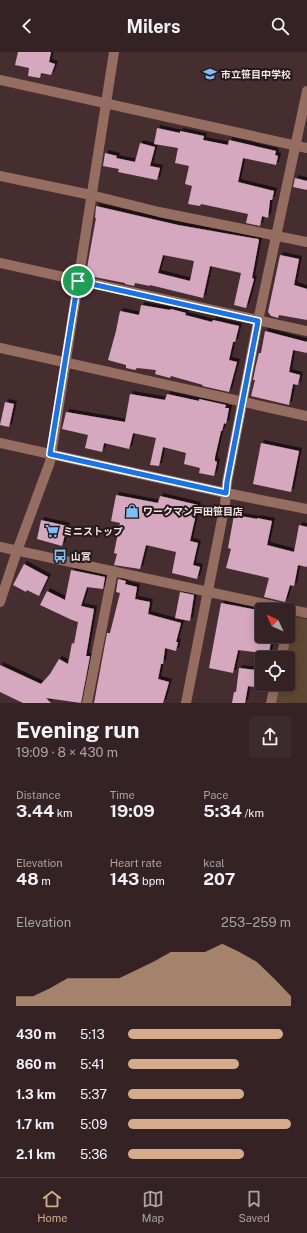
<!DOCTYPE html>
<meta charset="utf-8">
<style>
:root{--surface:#342224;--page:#3c2a2c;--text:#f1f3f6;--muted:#a9a4a6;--line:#4e3f41;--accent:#d6ab8b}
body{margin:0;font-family:"Public Sans","Noto Sans JP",sans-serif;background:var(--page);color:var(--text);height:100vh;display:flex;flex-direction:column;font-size:15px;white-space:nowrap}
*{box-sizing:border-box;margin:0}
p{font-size:13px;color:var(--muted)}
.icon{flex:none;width:22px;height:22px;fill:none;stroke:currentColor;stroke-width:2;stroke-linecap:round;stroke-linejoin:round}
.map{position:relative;height:651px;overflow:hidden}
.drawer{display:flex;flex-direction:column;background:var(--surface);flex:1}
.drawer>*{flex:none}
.needle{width:26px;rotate:314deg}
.buttons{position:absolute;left:255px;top:551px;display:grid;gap:8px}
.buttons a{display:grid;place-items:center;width:40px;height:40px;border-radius:4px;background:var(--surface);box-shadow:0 2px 10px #0003,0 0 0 1px var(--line);font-size:20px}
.pin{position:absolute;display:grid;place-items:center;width:34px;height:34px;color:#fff;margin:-17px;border:2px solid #fff;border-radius:50%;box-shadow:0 1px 4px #0007}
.round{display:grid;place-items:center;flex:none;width:42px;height:42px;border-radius:4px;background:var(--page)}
.overview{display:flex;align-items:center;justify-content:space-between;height:68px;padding:0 16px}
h1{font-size:22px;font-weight:700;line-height:30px}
.stats{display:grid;grid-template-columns:repeat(3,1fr);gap:6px;height:68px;padding:4px 16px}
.stats div{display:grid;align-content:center}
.stats b{font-size:17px;font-weight:700}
.stats small{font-size:11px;font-weight:400}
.stats p{font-size:11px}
.chart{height:112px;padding:8px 16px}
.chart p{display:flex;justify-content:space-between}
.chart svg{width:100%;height:72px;margin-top:4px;fill:var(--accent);opacity:.7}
ul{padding:0 16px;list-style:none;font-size:13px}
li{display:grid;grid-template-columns:64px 48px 1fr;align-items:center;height:30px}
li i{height:10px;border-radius:5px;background:var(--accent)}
header{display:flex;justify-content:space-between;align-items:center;height:52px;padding:0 16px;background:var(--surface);font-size:18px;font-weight:700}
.dock{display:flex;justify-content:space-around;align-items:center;height:56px;border-top:1px solid var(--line);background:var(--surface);font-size:11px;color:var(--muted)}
.dock a{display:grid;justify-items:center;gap:2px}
.dock .current{color:var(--accent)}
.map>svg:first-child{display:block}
.green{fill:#5e4732}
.building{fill:#d5a8bf;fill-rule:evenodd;filter:url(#shadow)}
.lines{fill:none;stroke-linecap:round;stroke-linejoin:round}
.minor{stroke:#956d61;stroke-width:10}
.route-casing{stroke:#fff;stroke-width:8}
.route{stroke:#1a73e8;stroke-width:5}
.labels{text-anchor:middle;stroke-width:4;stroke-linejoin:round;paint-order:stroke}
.poi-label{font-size:10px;font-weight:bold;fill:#f4e4e5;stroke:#24191a;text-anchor:start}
</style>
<header><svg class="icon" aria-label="back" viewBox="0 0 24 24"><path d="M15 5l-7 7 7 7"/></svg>Milers<svg class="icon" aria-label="search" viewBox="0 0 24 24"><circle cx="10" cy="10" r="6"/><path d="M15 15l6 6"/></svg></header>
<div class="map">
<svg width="307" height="651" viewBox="0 0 307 651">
<defs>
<filter id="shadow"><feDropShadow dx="3" dy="-3" stdDeviation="0" flood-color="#0009"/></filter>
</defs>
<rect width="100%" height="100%" fill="#452d30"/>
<path class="green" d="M297,565L307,567V651H276L280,632H288V606H285L292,568Z"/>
<g class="building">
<path d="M18,0H51L49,10L55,12L51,23L41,21L40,26L28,24L29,16L15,13Z"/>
<path d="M157,76L180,81V79L204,84L203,88L228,93L229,88L276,99L275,103L278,104L276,113L243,106L238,130L274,139L272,148H270L268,166L262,164L260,174L246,171L248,162L201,152L200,154L188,152L192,134L185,132L189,114L175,111L178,96L154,92Z"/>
<path d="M140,91L155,95L150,114L160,116L157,128L118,120L119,117L103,114L105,101L117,104L116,106L135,110Z"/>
<path d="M295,126L307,129V138L293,135Z"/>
<path d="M96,154L178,173L258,187L259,188L252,226L254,227L246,256L234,253L241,221L210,214L203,246L150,233V234L135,231L134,234L125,232V231L89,224V222L86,221L96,166H95ZM163,203L194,209L190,229L158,221Z"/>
<path d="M280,203L299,207L294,233L307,237V268L279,263L278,266L271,264L268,260Z"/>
<path d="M141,253L170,258L171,257L186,261L185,263L212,270L213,268L239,274L235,290H233L229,308L237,310L229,340L202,334L203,333L171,324L170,326L155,322L156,318L137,316L135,318L126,316V313L108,308L116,279L120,259L139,263Z"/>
<path d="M265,279L307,290V301L293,298L289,320L300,323L298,333L293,332L289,353L251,344L255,328H253L256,313L259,301H261Z"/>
<path d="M130,342L165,348L167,342L199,349V347L226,353L225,356H229L226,372L224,371L222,379H221L215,405V409L217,410L214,424L199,421L200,416L184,412L186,401L163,395L159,414L150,413L156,386L133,381L129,397L104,391L102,400L85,396L88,383L62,377L66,360L125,370Z"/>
<path d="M5,350L14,352L9,375L0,373Z"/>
<path d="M261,391L299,399L291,440L253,432Z"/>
<path d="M116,443L158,451L160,444L198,453L190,489L198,491L193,513L200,515L197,527L172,521L176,500L146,493L140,517L114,513L117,502L114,501L120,471L111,469Z"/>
<path d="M234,463L257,467V466L272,469L267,493L294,500L299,473L307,475V515L298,513L294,534L290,533L285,550L264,545L269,526L226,516L231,497L228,496Z"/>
<path d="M41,468L67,474L62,494L37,487Z"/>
<path d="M24,512L48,525L39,544L27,538L26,540L13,533Z"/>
<path d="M71,518L105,525L103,537L87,535L81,554L94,557L86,604H90L81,651L46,646L51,651H23L0,640V613L41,632L50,622L59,607L68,612L72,591L74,592L78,570L72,568L40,553L47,539L65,548Z"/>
<path d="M118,527L126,529L125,532L137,535L135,547L150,550L148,562L181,571L176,590H178L176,599L165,596L163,612H161L158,627L169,630L163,651H94L107,581H110L120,541L116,540Z"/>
<path d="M180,540L194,543L190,569L175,566Z"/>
<path d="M221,551L262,559V587L271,588L269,602L238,598L233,621L209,616Z"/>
<path d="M239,616L256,618L254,635L248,634L245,651H232L234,640H236Z"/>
</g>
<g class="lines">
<g class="minor">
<path d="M0,28L307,96"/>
<path d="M0,124L91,143L159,160L307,190"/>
<path d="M0,211L307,279"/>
<path d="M0,296L307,364"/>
<path d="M0,391L226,441L307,457"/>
<path d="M0,495L307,561"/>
<path d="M0,550L17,499L50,410L114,0"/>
<path d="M288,574L292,558"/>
<path d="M281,606L286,584"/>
<path d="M87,651L113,519"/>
<path d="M186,651L225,452L227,430L258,269L307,39"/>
<path d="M271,651L275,632"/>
</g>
</g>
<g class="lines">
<g class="route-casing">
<path id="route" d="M78,229L258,269L227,430L226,441L50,402Z"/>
</g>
<use href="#route" class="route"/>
</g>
<defs>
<g id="school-bare" transform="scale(1.08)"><path d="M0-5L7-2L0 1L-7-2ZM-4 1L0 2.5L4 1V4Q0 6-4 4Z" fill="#7bbef8" stroke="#24191a" stroke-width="2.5" paint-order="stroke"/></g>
<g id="shop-bare" transform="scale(1.08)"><path d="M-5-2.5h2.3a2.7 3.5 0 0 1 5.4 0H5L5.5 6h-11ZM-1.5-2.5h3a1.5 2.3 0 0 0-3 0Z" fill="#7bbef8" stroke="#24191a" stroke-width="2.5" paint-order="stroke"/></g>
<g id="supermarket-bare" transform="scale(1.08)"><path d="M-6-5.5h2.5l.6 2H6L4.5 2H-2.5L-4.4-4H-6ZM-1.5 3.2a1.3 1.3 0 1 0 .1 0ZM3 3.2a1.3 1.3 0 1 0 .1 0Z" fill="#7bbef8" stroke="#24191a" stroke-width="2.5" paint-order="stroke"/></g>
<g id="bus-bare" transform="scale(1.08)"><path d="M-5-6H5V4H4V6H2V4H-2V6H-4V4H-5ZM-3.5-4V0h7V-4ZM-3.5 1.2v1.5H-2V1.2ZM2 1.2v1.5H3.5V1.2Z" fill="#7bbef8" stroke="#24191a" stroke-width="2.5" paint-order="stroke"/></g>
</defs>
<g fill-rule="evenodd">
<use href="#school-bare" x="210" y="22"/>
<use href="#shop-bare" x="132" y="459"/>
<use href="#supermarket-bare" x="52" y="479"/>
<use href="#bus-bare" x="60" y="504"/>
</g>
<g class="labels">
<g class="poi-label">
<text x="221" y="26">市立笹目中学校</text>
<text x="143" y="463">ワークマン戸田笹目店</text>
<text x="63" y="483">ミニストップ</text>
<text x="71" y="508">山宮</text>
</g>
</g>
</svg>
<div class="buttons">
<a><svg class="needle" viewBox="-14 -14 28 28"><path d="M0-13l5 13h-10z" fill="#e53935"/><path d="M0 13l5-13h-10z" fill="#a9a4a6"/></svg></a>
<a><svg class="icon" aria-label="locate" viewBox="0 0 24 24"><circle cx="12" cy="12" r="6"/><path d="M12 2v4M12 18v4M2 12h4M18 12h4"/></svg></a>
</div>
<div class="pin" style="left:78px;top:229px;background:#1e9e55"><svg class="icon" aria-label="arrive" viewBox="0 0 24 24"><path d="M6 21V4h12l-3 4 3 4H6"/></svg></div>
</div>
<section class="drawer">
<div class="overview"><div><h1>Evening run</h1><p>19:09 · 8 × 430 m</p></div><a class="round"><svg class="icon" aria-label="share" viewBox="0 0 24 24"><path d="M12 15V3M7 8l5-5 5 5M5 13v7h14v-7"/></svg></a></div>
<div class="stats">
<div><p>Distance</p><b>3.44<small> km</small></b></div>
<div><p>Time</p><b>19:09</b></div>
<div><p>Pace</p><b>5:34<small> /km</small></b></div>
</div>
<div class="stats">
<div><p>Elevation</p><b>48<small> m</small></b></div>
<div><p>Heart rate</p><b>143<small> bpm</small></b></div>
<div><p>kcal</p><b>207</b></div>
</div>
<div class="chart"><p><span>Elevation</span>253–259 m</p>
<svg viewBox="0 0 160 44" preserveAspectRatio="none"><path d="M0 44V38L10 38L20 33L30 27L40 27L50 27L60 27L70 22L80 17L90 11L100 11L110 11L120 6L130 11L140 17L150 27L160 38V44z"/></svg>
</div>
<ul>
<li><b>430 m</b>5:13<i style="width:95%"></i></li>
<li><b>860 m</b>5:41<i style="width:68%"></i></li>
<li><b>1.3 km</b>5:37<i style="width:71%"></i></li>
<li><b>1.7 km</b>5:09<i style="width:100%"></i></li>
<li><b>2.1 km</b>5:36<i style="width:71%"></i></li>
</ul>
</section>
<nav class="dock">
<a class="current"><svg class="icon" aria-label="home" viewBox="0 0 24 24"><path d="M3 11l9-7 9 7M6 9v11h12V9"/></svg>Home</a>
<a><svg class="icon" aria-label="map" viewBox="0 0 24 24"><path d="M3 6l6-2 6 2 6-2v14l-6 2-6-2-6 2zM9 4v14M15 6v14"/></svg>Map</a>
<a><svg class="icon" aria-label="saved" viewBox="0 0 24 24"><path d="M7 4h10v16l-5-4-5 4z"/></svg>Saved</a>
</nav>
